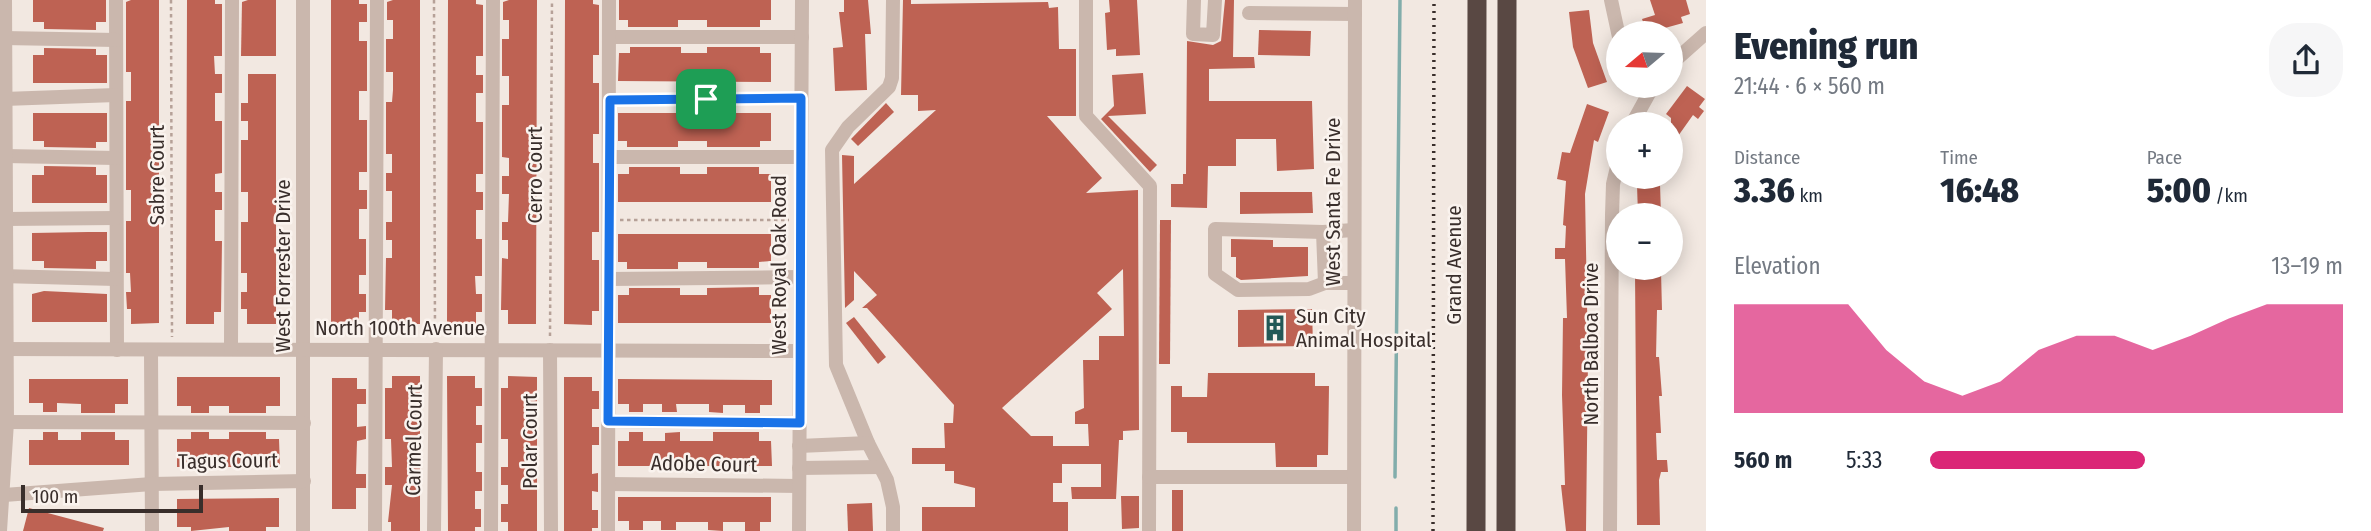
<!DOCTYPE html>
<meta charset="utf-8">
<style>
:root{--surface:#fff;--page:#f6f6f7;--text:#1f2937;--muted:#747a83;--accent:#db2777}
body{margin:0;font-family:"Fira Sans Condensed",sans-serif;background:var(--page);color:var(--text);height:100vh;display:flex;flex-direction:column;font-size:26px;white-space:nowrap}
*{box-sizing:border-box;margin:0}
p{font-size:23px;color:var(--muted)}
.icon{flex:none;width:38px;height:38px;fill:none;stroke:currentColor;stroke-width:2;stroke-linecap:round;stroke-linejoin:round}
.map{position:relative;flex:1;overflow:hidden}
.side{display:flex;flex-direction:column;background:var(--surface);width:665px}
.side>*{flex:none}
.needle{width:46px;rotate:251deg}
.controls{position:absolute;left:1606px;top:21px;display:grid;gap:14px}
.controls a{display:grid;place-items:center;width:77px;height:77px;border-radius:50%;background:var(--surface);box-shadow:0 4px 18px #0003;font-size:35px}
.scale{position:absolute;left:21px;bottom:18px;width:182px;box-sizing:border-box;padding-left:7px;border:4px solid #392e2b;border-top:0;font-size:19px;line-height:24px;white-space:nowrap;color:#392e2b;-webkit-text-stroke:5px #faf3ee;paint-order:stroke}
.pin{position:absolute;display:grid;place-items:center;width:60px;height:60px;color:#fff;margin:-30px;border-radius:14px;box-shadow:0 4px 10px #0006}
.round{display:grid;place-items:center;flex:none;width:74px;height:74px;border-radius:28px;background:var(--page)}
.head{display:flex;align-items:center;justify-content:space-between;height:119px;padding:0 28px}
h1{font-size:38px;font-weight:800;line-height:52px}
.figures{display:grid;grid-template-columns:repeat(3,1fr);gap:10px;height:119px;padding:7px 28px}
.figures div{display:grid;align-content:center}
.figures b{font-size:35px;font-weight:800}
.figures small{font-size:19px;font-weight:400}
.figures p{font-size:19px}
.chart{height:196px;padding:14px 28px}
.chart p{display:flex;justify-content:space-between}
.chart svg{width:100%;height:126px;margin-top:7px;fill:var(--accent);opacity:.7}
ul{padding:0 28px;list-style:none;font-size:23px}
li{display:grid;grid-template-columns:112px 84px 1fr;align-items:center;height:52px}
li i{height:18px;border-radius:9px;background:var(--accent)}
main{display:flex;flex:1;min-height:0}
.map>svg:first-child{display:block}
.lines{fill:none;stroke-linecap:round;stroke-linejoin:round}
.stream{stroke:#82adab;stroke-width:3.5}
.building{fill:#be6253;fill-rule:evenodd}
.path{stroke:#b6a198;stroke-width:2.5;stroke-dasharray:3.5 3.5;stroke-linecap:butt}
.minor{stroke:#cab7ad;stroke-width:14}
.highway{stroke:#594843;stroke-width:19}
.rail{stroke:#392e2b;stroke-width:3.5;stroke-dasharray:2 5;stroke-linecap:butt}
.route-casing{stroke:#fff;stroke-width:14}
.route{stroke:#1a73e8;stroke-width:9}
.labels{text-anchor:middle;stroke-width:5;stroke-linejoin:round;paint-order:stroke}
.street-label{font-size:21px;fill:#392e2b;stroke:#faf3ee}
.poi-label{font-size:21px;fill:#392e2b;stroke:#faf3ee;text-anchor:start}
</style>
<main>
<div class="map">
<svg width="1706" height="531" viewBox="0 0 1706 531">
<rect width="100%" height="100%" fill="#f2e8e1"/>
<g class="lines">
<g class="stream">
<path d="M1395,477L1400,0"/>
<path d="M1396,508V531"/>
</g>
</g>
<g class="building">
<path d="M33,0H106V22H96V30L44,29V22H33Z"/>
<path d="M131,0H159V323L131,324V309H127L126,292H131L130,273H126V221H131V190H126V101H131V72H126V2Z"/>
<path d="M187,0H215V4H222V56H214L215,74H222V93H215V121H222V173L215,174V192H222V210H215V241H222L221,312H214V324H186Z"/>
<path d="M248,0H276V56H241L242,2Z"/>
<path d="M331,0H359V4H367V22H359V41H367V91H359V120H367V172H359V190H367V209H359V239H366V275H359V294H366V312H359V324H331Z"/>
<path d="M393,0H420V324H392V310H385L386,258H392V240H386V222H392V191H386V173H392V154H386V102H392L393,90V72H386V39H393V20H387V2Z"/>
<path d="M448,0H476V4L483,5V56H476V75H483V93H476V122H483V174H476V192H483V210H476V239H482V276H475L476,294H482V312H476V324H447Z"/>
<path d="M509,0H537L536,324H508V310H501L502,258L508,259V240H502V222H508L509,194H502V176H509V158L502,157V105H509V76H502V39H509V20H503V2Z"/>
<path d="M565,0H593V4L599,5V55H593V83H599V134H593V163H599V232H592V260H599V311H592V325L564,324Z"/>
<path d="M619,0H771V20H760V27H707V20H678V27H628V20H619Z"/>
<path d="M844,0H868L871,34H865L867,90L835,91L833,48L843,47L839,12H844Z"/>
<path d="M903,0H911V4L1048,2L1049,8L1058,7L1059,49H1076V116H1047L1102,178L1086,193L1138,190L1139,430L1123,431V440H1119L1116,499H1072L1071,487H1101V464H1062V483H1053V502H1068V531H922V507H975V488L954,483V471H945V464H912V448H945L944,423H953L954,405L867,308H862L877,295L854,271V300L845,308L842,155L854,156V184L936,110L918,111V95H901ZM1123,269L1124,336H1099V360H1083L1084,408L1075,412V424H1088L1089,446H1053V436H1031L1002,408L1112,309L1097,293Z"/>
<path d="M1109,0H1137L1140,55L1116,56V49L1107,50L1105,13L1110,12Z"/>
<path d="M1225,0H1234L1233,57H1254L1255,68L1209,69V101H1312L1314,169L1277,171L1276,139H1236V166H1208L1207,208L1171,207V184H1183V174H1186L1187,41L1213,45L1221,41Z"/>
<path d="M1650,0H1686L1690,14L1681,17L1683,23L1647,33L1642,19L1655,15Z"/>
<path d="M1589,10L1593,43L1607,82L1588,88L1573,47L1569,12Z"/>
<path d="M1259,30L1311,31L1310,56L1258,55Z"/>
<path d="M630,47H681V53H707V47H760V53H771V82L618,81L619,53H630Z"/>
<path d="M44,48L96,49V55H107V83H33V55H44Z"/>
<path d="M1143,73L1146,114L1108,116L1157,165L1150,172L1101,119L1114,106L1112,75Z"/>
<path d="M248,74H276V324H247V309H241V292H247V273H241V222H248V192H241V140H248V121H241V103H248Z"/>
<path d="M1687,86L1705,99L1699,107L1704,111L1698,119L1693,115L1671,146V118L1666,114Z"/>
<path d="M886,103L894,112L858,146L851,139Z"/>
<path d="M1587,104L1609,112L1598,142L1594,140L1585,194L1588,358L1586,531H1566L1561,485H1565L1562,395L1563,318H1567L1565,259H1555V248H1565L1566,226L1563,225L1566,181L1557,179L1562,152L1570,153Z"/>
<path d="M33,113H107V142H96V148L44,147V141H33Z"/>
<path d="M618,113H771V141H760V147H707V141H678V147H627V141H618Z"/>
<path d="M44,166L96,167V175H107V203H32V175H44Z"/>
<path d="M629,167H680V174H707V167H759V174H771V202H618V174H629Z"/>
<path d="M1660,184L1661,215H1638L1637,185Z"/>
<path d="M1240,192H1312L1313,213L1240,214Z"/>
<path d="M1160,220H1171L1170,364H1159Z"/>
<path d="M88,232H107V261H96V269L44,268V261H32V233Z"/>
<path d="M618,234H771V261L759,262V268H707V262H678V269H627V262H618Z"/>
<path d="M1231,239L1273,240V247H1308V276L1241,280L1236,277V257H1231Z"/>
<path d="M1661,271L1662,310H1657L1656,357H1659L1662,396H1659L1661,433H1656L1657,460H1667L1668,472H1661L1659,480L1660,525H1637L1635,272Z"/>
<path d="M759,287V295H771V323H618V295H629V288H680V295H707V288Z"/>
<path d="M44,291L107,294V322H32V294Z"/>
<path d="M1312,309L1313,346L1238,347V310Z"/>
<path d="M854,317L886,357L878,364L846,323Z"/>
<path d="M1208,373H1315V386H1329L1328,455H1317V467H1276L1275,443H1187V432H1171V386H1182V397H1207Z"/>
<path d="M392,376H420V531H391V522H388L392,485H385V467H392L391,439H385V388H392Z"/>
<path d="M447,376H475V388H482V406H476V425H482V443H476V472H482V491H475V509H481V527H475V531H448Z"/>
<path d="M508,376L537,377V531H508V522H501V504H508V485H501V467H508V439H501V388H508Z"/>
<path d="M177,377H280V406H266V413H229V406H209V413H191V406H177Z"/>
<path d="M564,377H592V391H599V409H592V427H599V445H592V474L598,473V492L592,491V510H598V528H592V531H564Z"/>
<path d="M332,378H357V389H366V404H357V427L366,426V439L357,441L356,474H366V488H356V509H332Z"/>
<path d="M29,379H128V404H115V413H81V404L57,403V412H43V403H29Z"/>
<path d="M618,379L772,380V405H760V413H745V405H723V413L709,412V404H676L677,412H662V404H643V412H629V404H618Z"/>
<path d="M43,432H58V440H81V432H115V440H129V465H29V440H43Z"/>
<path d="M191,432H209V439H229V432H266V439H279L280,467H177V439H191Z"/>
<path d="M629,432H643V441H665V433L680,432V441H713V432H759V441H771L772,466H618V441H629Z"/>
<rect x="1172" y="490" width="11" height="41"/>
<path d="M1121,496H1139V528L1122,529Z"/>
<path d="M618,497H771V522H760V531H745V522H723V531L708,530V522H676V530H661V521H643V530H629V521H618Z"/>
<path d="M279,498V527H266V531H229V527L191,531V527H177V499Z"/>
<path d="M872,503L873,531H848L847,504Z"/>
<path d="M29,508L104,528L103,531H23Z"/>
</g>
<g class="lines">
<g class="path">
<path d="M171,0L172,337"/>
<path d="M434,0L435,336"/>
<path d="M620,100L789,98"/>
<path d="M620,220H789"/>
<path d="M550,336L552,0"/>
</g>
<g class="minor">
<path d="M116,0L117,350"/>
<path d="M303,0V531"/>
<path d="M893,0L892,78L889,87L848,127L832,150L836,365L868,443L887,480L893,507V531"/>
<path d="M1086,0V116L1150,186L1149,531"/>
<path d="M1194,0L1193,34L1213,35L1215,0"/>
<path d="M1611,0L1619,37"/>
<path d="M1249,13L1355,14"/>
<path d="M609,37H802"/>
<path d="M3,38L116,40"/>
<path d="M1671,64L1706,33"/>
<path d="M4,99L116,95"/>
<path d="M1632,124L1653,86"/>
<path d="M4,156L116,158"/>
<path d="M611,157H800"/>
<path d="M5,219L116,218"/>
<path d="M1323,232L1215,229V274L1238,290L1309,289L1325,283"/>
<path d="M0,276L116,279"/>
<path d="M610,279L800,277"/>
<path d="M1354,283H1325L1323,232L1354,230"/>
<path d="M0,349L800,351"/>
<path d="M231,349L232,0"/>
<path d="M550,350L551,531"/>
<path d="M151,351L152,531"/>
<path d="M608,421L800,423"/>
<path d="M0,422L304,423"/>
<path d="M799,446L868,443"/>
<path d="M799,468L880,467"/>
<path d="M1149,477H1354"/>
<path d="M609,484L799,486"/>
<path d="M4,495L152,484L304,481"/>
<path d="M0,531L7,422L5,0"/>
<path d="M375,531L377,0"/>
<path d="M434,531L436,349"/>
<path d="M491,531L493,0"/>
<path d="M608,531L609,0"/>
<path d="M799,531L802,0"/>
<path d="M1354,531L1355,0"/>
<path d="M1610,531L1612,215L1613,184L1619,159"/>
</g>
<g class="highway">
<path d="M1476,531L1477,0"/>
<path d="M1506,531L1507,0"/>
</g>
<path class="rail" d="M1433,531L1434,0"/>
</g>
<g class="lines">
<g class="route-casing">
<path id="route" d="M801,98L800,423L608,421L610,100Z"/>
</g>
<use href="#route" class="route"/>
</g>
<defs>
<g id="building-bare" transform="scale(2.1)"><path d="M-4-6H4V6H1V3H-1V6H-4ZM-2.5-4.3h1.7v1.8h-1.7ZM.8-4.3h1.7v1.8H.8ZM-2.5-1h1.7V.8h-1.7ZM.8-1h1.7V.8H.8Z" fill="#235856" stroke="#faf3ee" stroke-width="2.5" paint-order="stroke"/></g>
</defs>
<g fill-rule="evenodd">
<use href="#building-bare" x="1275" y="328"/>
</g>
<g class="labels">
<g class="street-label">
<text transform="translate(157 175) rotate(-90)" y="7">Sabre Court</text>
<text transform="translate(535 175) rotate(-90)" y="7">Cerro Court</text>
<text transform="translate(1333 202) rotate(-90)" y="7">West Santa Fe Drive</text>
<text transform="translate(779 265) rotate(-90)" y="7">West Royal Oak Road</text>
<text transform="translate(1454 265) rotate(-90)" y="7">Grand Avenue</text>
<text transform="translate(283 266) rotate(-90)" y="7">West Forrester Drive</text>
<text x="400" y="335">North 100th Avenue</text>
<text transform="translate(1591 344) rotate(-90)" y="7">North Balboa Drive</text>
<text transform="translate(414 440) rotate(-89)" y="7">Carmel Court</text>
<text transform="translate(530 441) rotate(-90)" y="7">Polar Court</text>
<text transform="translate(228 461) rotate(-1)" y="7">Tagus Court</text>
<text transform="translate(704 464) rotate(1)" y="7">Adobe Court</text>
</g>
<g class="poi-label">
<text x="1296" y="323">Sun City<tspan x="1296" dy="24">Animal Hospital</tspan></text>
</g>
</g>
</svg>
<div class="controls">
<a><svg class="needle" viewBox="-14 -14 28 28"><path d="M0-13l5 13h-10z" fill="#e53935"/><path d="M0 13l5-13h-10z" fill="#747a83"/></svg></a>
<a>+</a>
<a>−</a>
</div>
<div class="scale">100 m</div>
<div class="pin" style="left:706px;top:99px;background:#1e9e55"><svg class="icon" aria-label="arrive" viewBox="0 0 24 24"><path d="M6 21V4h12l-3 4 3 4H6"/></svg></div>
</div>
<section class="side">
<div class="head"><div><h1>Evening run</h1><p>21:44 · 6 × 560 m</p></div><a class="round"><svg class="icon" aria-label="share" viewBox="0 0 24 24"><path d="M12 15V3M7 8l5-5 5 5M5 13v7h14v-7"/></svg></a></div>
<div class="figures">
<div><p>Distance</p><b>3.36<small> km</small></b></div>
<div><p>Time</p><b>16:48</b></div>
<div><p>Pace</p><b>5:00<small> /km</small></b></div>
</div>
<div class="chart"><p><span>Elevation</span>13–19 m</p>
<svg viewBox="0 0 160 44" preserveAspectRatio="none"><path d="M0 44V6L10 6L20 6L30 6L40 22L50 33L60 38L70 33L80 22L90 17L100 17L110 22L120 17L130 11L140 6L150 6L160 6V44z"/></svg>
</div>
<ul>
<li><b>560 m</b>5:33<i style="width:52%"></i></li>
</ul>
</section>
</main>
